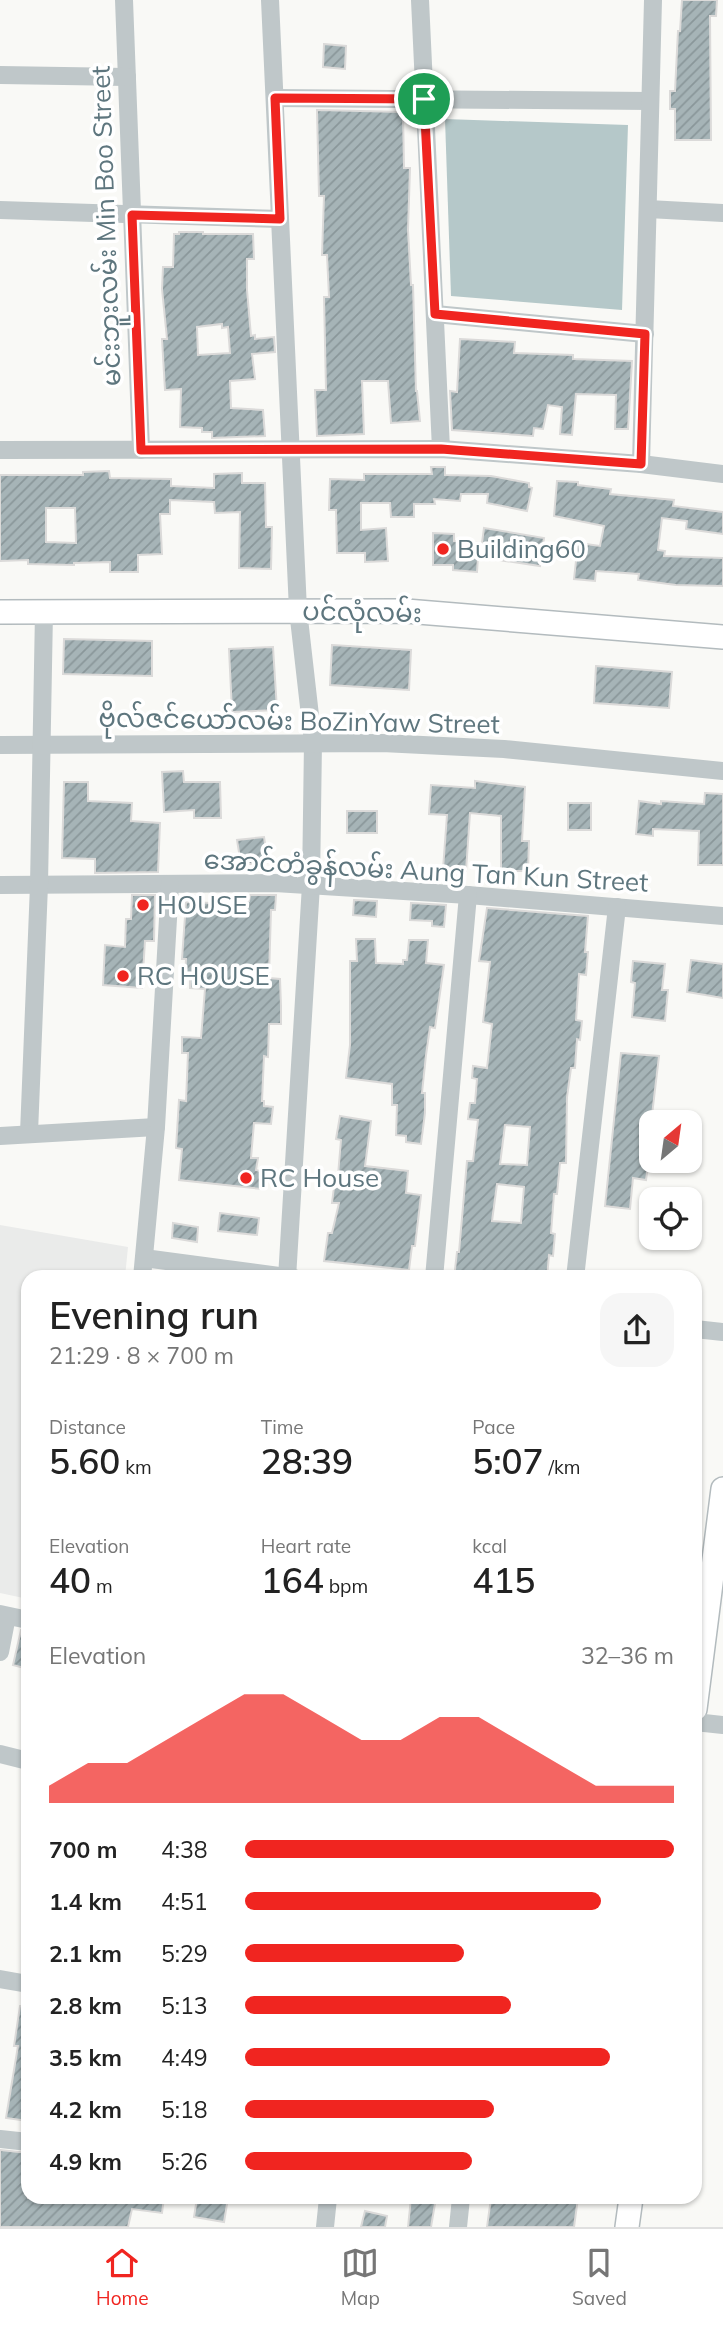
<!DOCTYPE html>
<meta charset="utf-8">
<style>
:root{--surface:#fff;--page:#f6f6f6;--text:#222;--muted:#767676;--line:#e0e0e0;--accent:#f02520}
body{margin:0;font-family:Mulish,"Noto Sans Myanmar",sans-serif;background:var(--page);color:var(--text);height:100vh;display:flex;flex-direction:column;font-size:26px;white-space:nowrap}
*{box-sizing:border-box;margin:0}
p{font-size:23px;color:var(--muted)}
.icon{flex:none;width:38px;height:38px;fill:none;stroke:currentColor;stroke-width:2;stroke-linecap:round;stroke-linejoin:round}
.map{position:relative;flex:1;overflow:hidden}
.details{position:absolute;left:21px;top:1270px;width:681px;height:934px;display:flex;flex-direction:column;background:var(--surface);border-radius:21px;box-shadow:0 2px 5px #0004}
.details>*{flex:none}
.needle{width:46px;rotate:29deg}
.fabs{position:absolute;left:639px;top:1110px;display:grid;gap:14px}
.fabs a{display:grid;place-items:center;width:63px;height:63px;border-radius:14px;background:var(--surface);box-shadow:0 2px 5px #0004;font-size:35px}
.pin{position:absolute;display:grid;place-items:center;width:60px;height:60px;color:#fff;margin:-30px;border:4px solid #fff;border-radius:50%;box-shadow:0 2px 7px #0007}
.round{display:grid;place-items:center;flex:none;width:74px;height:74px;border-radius:21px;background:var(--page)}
.head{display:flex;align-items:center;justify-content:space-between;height:119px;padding:0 28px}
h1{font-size:38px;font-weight:600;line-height:52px}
.metrics{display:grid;grid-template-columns:repeat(3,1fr);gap:10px;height:119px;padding:7px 28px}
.metrics div{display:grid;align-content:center}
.metrics b{font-size:35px;font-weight:600}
.metrics small{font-size:19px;font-weight:400}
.metrics p{font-size:19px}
.chart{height:196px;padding:14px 28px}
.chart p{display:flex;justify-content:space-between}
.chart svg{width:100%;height:126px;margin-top:7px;fill:var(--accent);opacity:.7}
ul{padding:0 28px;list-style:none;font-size:23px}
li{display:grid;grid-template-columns:112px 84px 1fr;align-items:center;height:52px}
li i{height:18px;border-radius:9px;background:var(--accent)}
.tabs{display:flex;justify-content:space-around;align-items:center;height:98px;border-top:2px solid var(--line);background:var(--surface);font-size:19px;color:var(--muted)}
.tabs a{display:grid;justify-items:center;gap:4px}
.tabs .selected{color:var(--accent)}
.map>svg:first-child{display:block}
.built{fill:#eaebea}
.water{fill:#b5c8c9}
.building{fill:url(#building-hatch);stroke:#dbdad9;stroke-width:2;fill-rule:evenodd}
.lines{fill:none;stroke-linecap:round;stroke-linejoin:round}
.major-casing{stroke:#b3bbbe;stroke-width:26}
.minor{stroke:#bfc7c9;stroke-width:18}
.major{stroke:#fff;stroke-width:23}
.route-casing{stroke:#fff;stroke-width:14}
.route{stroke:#f02520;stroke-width:9}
.poi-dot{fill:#f02520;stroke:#fff;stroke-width:2.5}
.labels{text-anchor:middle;stroke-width:7;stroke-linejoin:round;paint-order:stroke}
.street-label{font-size:26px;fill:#5e767e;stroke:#fff}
.poi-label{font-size:26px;fill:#5e767e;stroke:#fff;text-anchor:start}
</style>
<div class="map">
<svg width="723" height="2227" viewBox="0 0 723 2227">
<defs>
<pattern id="building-hatch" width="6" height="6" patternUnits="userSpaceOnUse" patternTransform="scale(1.75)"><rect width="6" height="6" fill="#a6b4b7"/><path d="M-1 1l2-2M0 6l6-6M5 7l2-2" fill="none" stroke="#8a979a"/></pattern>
</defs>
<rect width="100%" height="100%" fill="#f9f9f6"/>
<path class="built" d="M0,1225L128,1247L125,1277L28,1278V1599L0,1593Z"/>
<path class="water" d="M445,119L628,125L622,310L451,296Z"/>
<g class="building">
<path d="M682,0H717L716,16H710L711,140H675V109H670V91H675L678,31H680Z"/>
<path d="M324,44L346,46L345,69L323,67Z"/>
<path d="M317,110L403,112L404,168H410L408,230L411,285H413L416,391H417L420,421L391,423L388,381H362L364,434L317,436L315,390H326L324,297H329L327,255H322L324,196H319Z"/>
<path d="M179,232H203V234H253L254,259H247V290L251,336L255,335V339L274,337L275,352L252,354L255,379L230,381L231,408L263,410L265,436L212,438V432H202V428L180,427L181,389L165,390L162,339H167L162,289L163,267H173L174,234H179ZM222,324V328L228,327L230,353L198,355L197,327Z"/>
<path d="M460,339L515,342L514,353L573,355V359L632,361L628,429H615L616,395L576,394L572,435L560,434L562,407L548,405L543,429L534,428L533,436L452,430L450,391L457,392Z"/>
<path d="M431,467H445V475L491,476L529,483V487L532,488L527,511L487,503L488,494H461L460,501L434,499L435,504H414V517H391L390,503H361V530L386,528L388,561L365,562V553H337L336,510H329L330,479L364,480V474H432Z"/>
<path d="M109,471L110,478L171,479V486L214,488V474L242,473V483H265L266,527H272L271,569L239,568L240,512L215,513L214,502L170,500V514H160L162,554L138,555V572H110V562L74,563V565L28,564V560L0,561V475H83V472ZM46,508H75L76,543L46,542Z"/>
<path d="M557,481L578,482V485L611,489L610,494L674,500L673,506L723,512V534L686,529L687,521L662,518L658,550L665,551L664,556L723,558V586L676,585L638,580L639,574L596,571L595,581L574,579L578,543L600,546L604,526L554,516Z"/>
<path d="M484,528L544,538L540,566L478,557L477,572L453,570V565H433V533L454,534V541L482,543Z"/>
<path d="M64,639L152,641V676L63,674Z"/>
<path d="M332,645L411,650L409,690L330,685Z"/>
<path d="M273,647L277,710L232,712L229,649Z"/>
<path d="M596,666L672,672L669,708L594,703Z"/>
<path d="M183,771L184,782H220L221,818H194V810L164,812L162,772Z"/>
<path d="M475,781L525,787L522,841H529L528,871H501V816L470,813L466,871L443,869L447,815L429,814L431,785L475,788Z"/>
<path d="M64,782H88V801L132,803L131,821L160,823L158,872L95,873V859L62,858Z"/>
<path d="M705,793L723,794V865H698L699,831L653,829V836L636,834L639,801L661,804V801L704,804Z"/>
<rect x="568" y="803" width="23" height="27"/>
<rect x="347" y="811" width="30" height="22"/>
<path d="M264,837L268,862L241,865L237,840Z"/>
<path d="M132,895H155L154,941H145L142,988L103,985L105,945L125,947L126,919H131Z"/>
<path d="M250,895H276L275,910H271L269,976V978L280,979L281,1006V1024H269L268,1057L264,1056L262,1101H264V1106L273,1107L271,1124L254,1123L251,1158H258L256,1170L264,1172L262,1189L179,1180L182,1149L176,1148L179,1100L186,1101L188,1053H182V1037L201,1038L205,989L190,988V979L185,978L186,959H182L186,902L213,903V900L249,901Z"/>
<path d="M354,900L377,901L376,917L353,915Z"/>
<path d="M411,903L446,905L444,927L432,926V921L410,920Z"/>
<path d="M487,908L588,916L585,952H588L586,975L579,974L576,1020L582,1021L580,1040L577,1039L575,1068H571L567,1097L566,1163H560L557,1194H554L551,1233L555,1234L553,1256L549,1255L547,1278H454L457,1252H459L467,1161H473L478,1120L468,1119L470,1103H475L477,1079L472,1078L473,1066L487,1068L492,1024L483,1022L490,962L479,961ZM505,1125L530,1127L527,1165L500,1164ZM497,1184L524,1187L521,1223L492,1221Z"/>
<path d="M356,939H375L376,963L403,964V960H407L409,940H428L426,963L444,965L435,1028L430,1027L426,1055L422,1093H425V1113L421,1144L406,1142V1136L396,1135L397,1105H392V1084L346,1078L350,1045V961H357Z"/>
<path d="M691,960L723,964V998L687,992Z"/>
<path d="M633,961L665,964L662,990H668L665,1021L632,1017L635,983L631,982Z"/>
<path d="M621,1053L659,1056L652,1115H650L646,1158L649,1159L646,1180L633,1178L630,1209L605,1206Z"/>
<path d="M340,1116L371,1121L365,1166L408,1171L406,1193L421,1195L415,1246H412L409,1270L324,1261L328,1233H332L339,1203H332L334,1187H337L341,1140L336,1139Z"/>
<path d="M220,1213L259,1218L257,1235L218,1231Z"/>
<path d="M173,1223L198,1227L197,1242L172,1238Z"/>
<path d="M21,1630L28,1631V1669L13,1665Z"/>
<path d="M20,2006L28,2007V2121L6,2118L18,2046H14Z"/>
<path d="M0,2150L28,2153V2198H164L162,2213L132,2209L128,2227H0Z"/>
<path d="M197,2198H228L224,2222L194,2217Z"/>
<path d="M411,2198H436L431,2227H408Z"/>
<path d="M491,2198H578L574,2227H487Z"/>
<path d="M365,2211L387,2216L385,2227H361Z"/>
</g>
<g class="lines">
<g class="major-casing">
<g id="major">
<path d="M0,612L406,611L723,637"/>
<path d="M695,1709L723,1489"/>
<path d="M627,2227L631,2198"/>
</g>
</g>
<g class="minor">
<path d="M124,0L141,450"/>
<path d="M270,0L298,610L313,742L311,885L287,1278"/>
<path d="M420,0L441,449"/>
<path d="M0,75L127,77"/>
<path d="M275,98L650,101"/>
<path d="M648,209L723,213"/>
<path d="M0,210L280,219"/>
<path d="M435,314L645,334"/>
<path d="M0,450L441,449L641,464L723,474"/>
<path d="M641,464L653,0"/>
<path d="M0,745L382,743L504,749L723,771"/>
<path d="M0,885L275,883L468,895L723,916"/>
<path d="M29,1133L39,885L44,612"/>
<path d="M0,1136L156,1127"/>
<path d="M144,1258L294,1278"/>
<path d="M142,1278L156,1127L170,884"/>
<path d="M434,1278L468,895"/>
<path d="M575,1278L617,907"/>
<path d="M695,1329L723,1332"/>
<path d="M0,1614L28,1620"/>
<path d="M0,1652L7,1616"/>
<path d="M695,1722L723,1725"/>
<path d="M0,1754L28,1761"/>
<path d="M0,1979L28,1984"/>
<path d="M0,2139L28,2142"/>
<path d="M325,2227L328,2198"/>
<path d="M458,2227L461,2198"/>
</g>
<use href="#major" class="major"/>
</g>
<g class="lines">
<g class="route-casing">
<path id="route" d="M275,98L424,99L435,314L645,334L641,464L441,449L141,450L132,215L280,219Z"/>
</g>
<use href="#route" class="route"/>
</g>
<g class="poi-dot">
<circle cx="443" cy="549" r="7"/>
<circle cx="143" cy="905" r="7"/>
<circle cx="123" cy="976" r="7"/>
<circle cx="246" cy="1178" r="7"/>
</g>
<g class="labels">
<g class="street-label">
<text transform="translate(106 226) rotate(-92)" y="9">မင်းဘူးလမ်း Min Boo Street</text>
<text transform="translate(362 612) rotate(1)" y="9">ပင်လုံလမ်း</text>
<text transform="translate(299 721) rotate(1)" y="9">ဗိုလ်ဇင်ယော်လမ်း BoZinYaw Street</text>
<text transform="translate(426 871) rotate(3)" y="9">အောင်တံခွန်လမ်း Aung Tan Kun Street</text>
</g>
<g class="poi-label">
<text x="457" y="558">Building60</text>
<text x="157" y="914">HOUSE</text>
<text x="137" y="985">RC HOUSE</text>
<text x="260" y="1187">RC House</text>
</g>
</g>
</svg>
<div class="fabs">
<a><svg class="needle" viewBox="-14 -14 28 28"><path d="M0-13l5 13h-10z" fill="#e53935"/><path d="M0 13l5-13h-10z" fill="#767676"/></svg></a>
<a><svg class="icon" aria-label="locate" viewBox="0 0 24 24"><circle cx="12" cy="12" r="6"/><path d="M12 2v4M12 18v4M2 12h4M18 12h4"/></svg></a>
</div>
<div class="pin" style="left:424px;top:99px;background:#1e9e55"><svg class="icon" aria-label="arrive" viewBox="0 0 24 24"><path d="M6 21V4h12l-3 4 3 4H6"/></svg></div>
<section class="details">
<div class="head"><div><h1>Evening run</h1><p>21:29 · 8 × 700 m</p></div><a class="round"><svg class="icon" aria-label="share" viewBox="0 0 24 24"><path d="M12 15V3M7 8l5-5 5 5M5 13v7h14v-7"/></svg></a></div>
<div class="metrics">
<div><p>Distance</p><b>5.60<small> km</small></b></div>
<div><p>Time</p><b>28:39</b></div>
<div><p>Pace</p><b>5:07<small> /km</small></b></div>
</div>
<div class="metrics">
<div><p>Elevation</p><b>40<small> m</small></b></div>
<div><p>Heart rate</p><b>164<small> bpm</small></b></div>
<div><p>kcal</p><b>415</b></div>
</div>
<div class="chart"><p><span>Elevation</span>32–36 m</p>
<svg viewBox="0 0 160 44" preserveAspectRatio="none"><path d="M0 44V38L10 30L20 30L30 22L40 14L50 6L60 6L70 14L80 22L90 22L100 14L110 14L120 22L130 30L140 38L150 38L160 38V44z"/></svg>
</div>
<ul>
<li><b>700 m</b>4:38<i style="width:100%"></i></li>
<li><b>1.4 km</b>4:51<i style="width:83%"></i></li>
<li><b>2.1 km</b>5:29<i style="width:51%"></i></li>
<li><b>2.8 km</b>5:13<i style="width:62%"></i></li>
<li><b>3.5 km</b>4:49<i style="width:85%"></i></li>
<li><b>4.2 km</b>5:18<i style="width:58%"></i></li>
<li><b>4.9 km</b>5:26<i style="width:53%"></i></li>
</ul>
</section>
</div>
<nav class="tabs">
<a class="selected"><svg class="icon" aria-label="home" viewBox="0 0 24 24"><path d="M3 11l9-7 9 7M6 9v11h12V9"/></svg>Home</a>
<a><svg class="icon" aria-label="map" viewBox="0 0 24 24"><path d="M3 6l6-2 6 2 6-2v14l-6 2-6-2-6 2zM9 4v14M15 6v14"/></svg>Map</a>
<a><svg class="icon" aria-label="saved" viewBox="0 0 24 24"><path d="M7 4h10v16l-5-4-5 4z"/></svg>Saved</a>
</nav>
